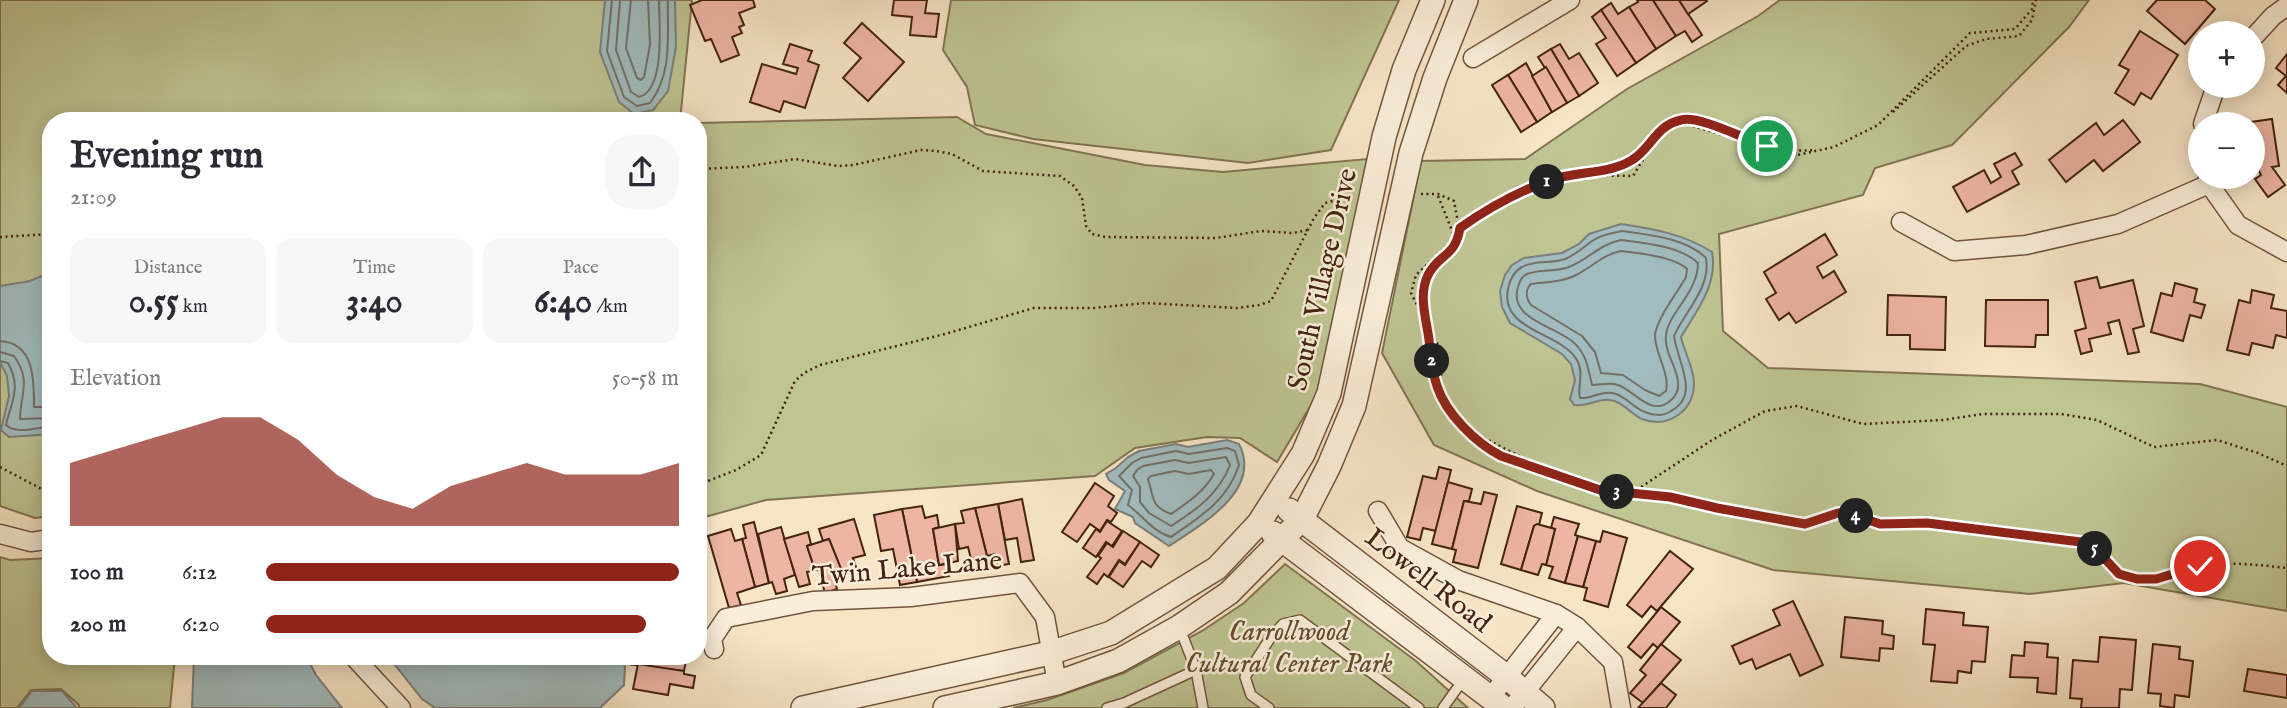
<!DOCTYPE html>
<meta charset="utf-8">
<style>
:root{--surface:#fff;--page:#f7f7f7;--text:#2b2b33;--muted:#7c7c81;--accent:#8f2418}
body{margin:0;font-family:"IM FELL English",serif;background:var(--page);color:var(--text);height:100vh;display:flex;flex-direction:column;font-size:26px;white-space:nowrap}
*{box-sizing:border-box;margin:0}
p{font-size:23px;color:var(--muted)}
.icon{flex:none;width:38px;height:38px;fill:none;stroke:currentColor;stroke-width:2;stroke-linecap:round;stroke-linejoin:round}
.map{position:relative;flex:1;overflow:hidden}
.details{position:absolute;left:42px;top:112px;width:665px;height:553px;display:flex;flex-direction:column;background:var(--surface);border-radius:28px;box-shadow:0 4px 18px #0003}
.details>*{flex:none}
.buttons{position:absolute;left:2188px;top:21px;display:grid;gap:14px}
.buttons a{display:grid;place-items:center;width:77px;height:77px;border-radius:50%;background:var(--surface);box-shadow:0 4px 18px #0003;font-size:35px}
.pin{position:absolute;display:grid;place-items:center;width:60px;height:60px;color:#fff;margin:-30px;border:4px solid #fff;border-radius:50%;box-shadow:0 2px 7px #0007}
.km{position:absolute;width:35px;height:35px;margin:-18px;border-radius:50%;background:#222;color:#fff;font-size:19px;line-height:35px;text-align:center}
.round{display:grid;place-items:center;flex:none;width:74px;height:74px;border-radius:28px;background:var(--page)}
.overview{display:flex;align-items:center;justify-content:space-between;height:119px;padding:0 28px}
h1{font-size:38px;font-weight:800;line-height:52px}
.metrics{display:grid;grid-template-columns:repeat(3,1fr);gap:10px;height:119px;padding:7px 28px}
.metrics div{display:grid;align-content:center;border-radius:18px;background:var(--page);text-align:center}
.metrics b{font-size:35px;font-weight:800}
.metrics small{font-size:19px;font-weight:400}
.metrics p{font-size:19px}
.chart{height:196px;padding:14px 28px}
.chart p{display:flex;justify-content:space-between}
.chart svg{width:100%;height:126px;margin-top:7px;fill:var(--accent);opacity:.7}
ul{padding:0 28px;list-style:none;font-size:23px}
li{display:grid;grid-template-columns:112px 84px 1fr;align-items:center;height:52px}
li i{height:18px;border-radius:9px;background:var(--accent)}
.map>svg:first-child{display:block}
.green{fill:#bfc493;stroke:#827452;stroke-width:2}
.water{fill:#a1bcbf;stroke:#7c7f7a;stroke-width:2}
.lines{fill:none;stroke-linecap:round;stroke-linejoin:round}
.shore{stroke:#727068;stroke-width:2}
.building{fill:#edb5a3;stroke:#442312;stroke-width:2}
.service-casing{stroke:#71543f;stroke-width:12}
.minor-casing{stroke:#71543f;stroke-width:21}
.tertiary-casing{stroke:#71543f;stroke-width:26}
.path{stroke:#442312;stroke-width:2.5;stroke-dasharray:2 3.5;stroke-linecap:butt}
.service{stroke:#faeeda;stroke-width:9}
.minor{stroke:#faeeda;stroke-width:18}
.tertiary{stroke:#faeeda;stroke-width:23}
.route-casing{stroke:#fff;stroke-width:14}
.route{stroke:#8f2418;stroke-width:9}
.labels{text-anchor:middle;stroke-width:5;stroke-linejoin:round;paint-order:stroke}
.street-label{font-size:28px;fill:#442312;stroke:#faeeda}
.park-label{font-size:28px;font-style:italic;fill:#634b32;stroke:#faeeda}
</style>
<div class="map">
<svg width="2287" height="708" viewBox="0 0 2287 708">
<rect width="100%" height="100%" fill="#f7e5c6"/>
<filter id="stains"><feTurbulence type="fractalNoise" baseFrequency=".00286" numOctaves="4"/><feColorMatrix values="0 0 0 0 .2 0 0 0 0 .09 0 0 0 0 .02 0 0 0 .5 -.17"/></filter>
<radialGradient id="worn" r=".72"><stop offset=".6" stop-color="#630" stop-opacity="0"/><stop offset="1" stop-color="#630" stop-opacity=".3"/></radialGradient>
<g class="green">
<path d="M0,0H692L680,121H51V516L35,518L0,506Z"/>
<path d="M951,0H1399L1331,150L1248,163L1033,139L975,125L967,87L943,50Z"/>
<path d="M1780,0H2089L2069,27L1952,145L1875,168L1863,195L1719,234L1723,331L1768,368L2200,384L2287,407V611L2124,583L2030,594L1773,570L1537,491L1434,445L1382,353L1421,161L1525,159L1627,89L1758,16Z"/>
<path d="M957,117L986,134L1145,165L1223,172L1367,159L1325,368L1314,400L1277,462L1240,438L1207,437L1135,448L1095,476L766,500L698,519V123Z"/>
<path d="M0,557L10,560L51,558V656H175L170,708H79V705L61,689L31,690L17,708H0Z"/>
<path d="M1285,564L1416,661L1468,708H1013L1047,700L1124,673L1202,631L1244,603Z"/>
</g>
<g class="water">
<path d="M605,0H675L676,47L668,91L653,110L634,114L619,102L600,52Z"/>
<path d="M1621,224C1654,229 1684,234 1712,252C1718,285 1697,310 1681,337C1684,351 1694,369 1694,383C1694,411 1668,429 1642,419C1631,414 1622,401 1610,400C1598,398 1589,407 1574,405L1570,399L1575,380L1571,364L1562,354L1510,323L1502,307L1500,291L1505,275L1512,265L1524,258L1562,253L1579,244L1589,234Z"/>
<path d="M51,272V434L9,437L1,430L9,396L7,376L0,362V286L30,281Z"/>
<path d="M1227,440L1239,444C1263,490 1201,525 1169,546L1135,523L1133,517L1115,509L1125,491L1109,480L1106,474L1116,468L1128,457L1139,451L1176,444L1188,447Z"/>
<path d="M194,656H306L316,675L342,708H192Z"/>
<path d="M388,656H622L625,667L624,685L600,708H435L422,699Z"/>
<path d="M32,691H62L77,708H19Z"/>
</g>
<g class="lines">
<g class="shore">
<path d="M612,0L607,51L624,97L637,106L650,103C673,73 667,36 668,0"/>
<path d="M620,0L616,50L631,92L639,97C666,90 659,22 659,0"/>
<path d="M631,0L626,48L637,78L641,80L644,77L650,45L648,0"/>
<path d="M1622,231C1649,235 1686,238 1706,258C1711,288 1685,311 1674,336C1677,361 1701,395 1671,411C1662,417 1654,416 1645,412C1633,408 1624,394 1612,393C1600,391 1591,399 1580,398C1577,386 1584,375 1578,362C1564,332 1499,332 1508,289C1510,279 1514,271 1522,267C1534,260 1551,264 1565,259C1575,255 1583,248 1592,241C1600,235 1612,233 1622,231Z"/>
<path d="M1621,240C1645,243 1680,246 1698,263C1698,293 1667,314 1666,336C1664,352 1677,367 1678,382C1679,390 1675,397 1670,401C1651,417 1635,391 1618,385C1610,382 1600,385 1592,385C1588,369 1587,354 1573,342C1555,326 1508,319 1518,287C1520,281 1521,277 1527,274C1540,269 1556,272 1569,267C1589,259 1600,244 1621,240Z"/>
<path d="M1621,251C1639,253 1675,257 1687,269L1686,277C1678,292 1656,319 1655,336C1655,354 1670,373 1666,391L1659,396L1645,390L1623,375L1601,373L1595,352L1582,336L1531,305C1526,298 1525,290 1531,284C1546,282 1563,282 1576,275C1592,267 1604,254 1621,251Z"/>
<path d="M0,341C35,343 34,381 34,407H51"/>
<path d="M0,352L14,356C32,381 20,395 20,419L51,418"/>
<path d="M0,361L8,363C22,388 11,402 6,425C17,435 36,427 51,427"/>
<path d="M1227,448L1235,451L1239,465C1228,500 1200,517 1171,537C1153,532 1142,515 1128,505L1132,490L1119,476L1132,463L1141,458L1176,451L1189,454Z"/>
<path d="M1226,457L1230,465C1219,494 1196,510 1171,526L1149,513L1140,502V487L1133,476L1137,470L1143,466L1175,460L1189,463Z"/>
<path d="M1211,470L1214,474C1204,492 1187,503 1171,514C1150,506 1154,497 1148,479L1151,476L1175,471L1189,474Z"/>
</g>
</g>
<g class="building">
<path d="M702,0H753L755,7L739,13L744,25L739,27L742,33L732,37L739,55L721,62L711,39L705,41L690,5Z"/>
<path d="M894,0H927L925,13L939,14L936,37L910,35L912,17L892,15Z"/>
<path d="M1637,0H1653L1676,36L1656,49L1629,7L1638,2Z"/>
<path d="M1653,0H1679L1702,35L1692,42L1685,31L1676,36Z"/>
<path d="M1679,0H1706L1707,1L1688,14Z"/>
<path d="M2157,0H2205L2215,9L2185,44L2147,11Z"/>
<path d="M1611,3L1618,14L1629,7L1656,49L1636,63L1601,10Z"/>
<path d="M1601,10L1636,63L1617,76L1596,44L1606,38L1592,17Z"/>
<path d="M862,23L904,62L868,101L843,78L861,58L844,43Z"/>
<path d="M2140,31L2178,55L2151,99L2141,93L2134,105L2115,93L2129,70L2119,65Z"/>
<path d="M790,44L812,51L808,61L819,65L805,108L784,101L780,112L750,102L762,64L796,74L798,68L783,64Z"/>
<path d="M1560,44L1569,59L1579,53L1598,83L1579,96L1551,49Z"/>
<path d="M1551,49L1579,96L1567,103L1538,57Z"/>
<path d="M2287,54V93L2278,85L2286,76L2276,68Z"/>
<path d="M1526,63L1552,112L1537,122L1508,75Z"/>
<path d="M1546,67L1567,103L1552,112L1532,76Z"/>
<path d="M1508,75L1537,122L1521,132L1492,85Z"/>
<path d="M2272,119L2279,166L2272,167L2285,185L2268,197L2255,179L2261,175L2258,169L2252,170V124L2244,123Z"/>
<path d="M2123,120L2140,142L2103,171L2094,160L2066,182L2049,160L2096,123L2104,135Z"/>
<path d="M2015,153L2022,165L2012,171L2019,184L1967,212L1953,187L1984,170L1991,183L2001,177L1994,164Z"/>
<path d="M1825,234L1837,255L1817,267L1823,278L1834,271L1846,292L1796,323L1789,313L1779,320L1766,299L1776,293L1764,272Z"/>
<path d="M2097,277L2100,288L2133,280L2144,326L2133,329L2139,352L2128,354L2119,320L2108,323L2111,334L2089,339L2092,351L2081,354L2075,331L2086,328L2075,282Z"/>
<path d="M2175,283L2197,289L2194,302L2205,305L2201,318L2190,315L2183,341L2151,332L2161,293L2172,296Z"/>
<path d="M2252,290L2274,295L2271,308L2287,311V338L2276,335L2273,348L2252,343L2249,355L2227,350L2239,300L2250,303Z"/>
<path d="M1888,295L1946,297L1945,350L1910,349V335H1887Z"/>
<path d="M1986,300H2048V335H2036L2035,347L1985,346Z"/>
<path d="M1439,467L1451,470L1436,531L1423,528L1420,540L1407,537L1423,476L1436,479Z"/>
<path d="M1448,482L1472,489L1469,501H1464L1452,549L1432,544Z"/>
<path d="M1095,483L1114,496L1108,506L1117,513L1111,522L1107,520L1100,531L1090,524L1077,542L1062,532Z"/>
<path d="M1484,492L1497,495L1478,568L1453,562L1456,550L1452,549L1464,501L1481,504Z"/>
<path d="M1022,499L1034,560L1021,562L1017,538L1005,540L998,504Z"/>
<path d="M998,504L1009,564L997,566L995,554L987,556L975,508Z"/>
<path d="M922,506L925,518L937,515L939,527L933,529L939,565L946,564L949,576L917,582L902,509Z"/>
<path d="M1517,506L1542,513L1539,525L1534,526L1521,570L1501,564Z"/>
<path d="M975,508L987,556L971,559L968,547L959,549L955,524L964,523L961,511Z"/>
<path d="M902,509L917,582L900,585L893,549L881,551L874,515Z"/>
<path d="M1554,517L1579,524L1575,535L1578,536L1565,583L1549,578L1553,567L1546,565L1555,529L1551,528Z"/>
<path d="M854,519L865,555L853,558L857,570L843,574L829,539L823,541L819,529Z"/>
<path d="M1107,521L1122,531L1112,546L1106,542L1096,557L1083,548L1096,529L1100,532Z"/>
<path d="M754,522L769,583L755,587L742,539L746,538L743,525Z"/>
<path d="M955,524L958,561L939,565L933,529Z"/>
<path d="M1537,524L1555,529L1546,565L1542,564L1538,575L1521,570L1534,526Z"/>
<path d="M781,527L795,575L784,579L787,591L776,594L772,582L769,583L758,534Z"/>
<path d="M731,529L735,541L742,539L755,587L737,593L741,605L729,608L708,536Z"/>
<path d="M1123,531L1140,542L1125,564L1119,560L1108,577L1104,574L1097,584L1087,577L1101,558L1098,556L1107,543L1113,547Z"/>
<path d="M1603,531L1627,538L1608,607L1584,600L1587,588L1583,587L1596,541L1600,542Z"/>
<path d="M808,532L811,544L807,546L815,570L807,572L810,584L799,587L784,539Z"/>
<path d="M1578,536L1596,541L1583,587L1565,583Z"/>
<path d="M829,539L843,574L834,577L837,589L825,593L818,569L815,570L807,546Z"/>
<path d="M1140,542L1159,555L1151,567L1142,561L1123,587L1109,577L1119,561L1125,565Z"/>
<path d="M1670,551L1693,569L1657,611L1651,606L1642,617L1627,605Z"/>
<path d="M1793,601L1823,665L1800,676L1790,654L1756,669L1752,659L1740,664L1732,646L1780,625L1773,610Z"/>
<path d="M1661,607L1680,622L1658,648L1653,644L1641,658L1628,647Z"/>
<path d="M1926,609L1964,613L1963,625L1988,627L1985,662L1972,661L1971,673L1958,671L1957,683L1931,681L1935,645L1923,644Z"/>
<path d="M1845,617L1883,621L1882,634L1894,636L1893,649L1880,648L1879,661L1841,657Z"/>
<path d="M2100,637L2136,640L2132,690L2120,689L2119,708H2081L2082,699L2070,698L2073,660L2098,662Z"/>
<path d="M2025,642L2048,644L2047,657L2058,658L2056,694L2037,692L2038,678L2010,677L2012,655L2024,656Z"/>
<path d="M1661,644L1681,660L1643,703L1630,693L1646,675L1640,670Z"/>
<path d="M2153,644L2180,647L2179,659L2193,661L2189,697L2175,695L2174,708L2160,706L2161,694L2148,693Z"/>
<path d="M627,656H687L684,671L626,664Z"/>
<path d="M638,664L684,671V674L695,676L693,688L670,684L668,695L633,689Z"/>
<path d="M2248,669L2287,675V698L2244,691Z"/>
<path d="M1661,683L1676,695L1666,708H1638Z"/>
</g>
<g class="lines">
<g class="service-casing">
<g id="service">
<path d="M1180,629L1196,670L1203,708"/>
<path d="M1107,708L1124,703L1196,670"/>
<path d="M1269,708L1251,695L1245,677L1271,637L1283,624L1300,620L1419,708"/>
<path d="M1443,708L1463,680"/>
</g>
</g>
<g class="minor-casing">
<g id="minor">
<path d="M2252,39L2273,16L2287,6"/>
<path d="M1473,58L1570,0"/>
<path d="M2203,124L2216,86"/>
<path d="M2208,177L2209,184L2238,225L2287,252"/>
<path d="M1901,222L1954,251L2026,245L2118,224L2209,184"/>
<path d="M1378,511L1400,548L1458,580L1556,614L1577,627L1613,662L1621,708"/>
<path d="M0,534L31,542L51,539"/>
<path d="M714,649L712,639L726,618L813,601L911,597L1020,583L1045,617L1057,683"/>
<path d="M353,656L401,708"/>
<path d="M1490,698L1556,614"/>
<path d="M1512,708L1577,627"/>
</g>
</g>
<g class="tertiary-casing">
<g id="tertiary">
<path d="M1289,510L1507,677L1543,708"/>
<path d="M1273,533L1504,708"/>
<path d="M803,708L1050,653L1111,633L1217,568L1259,523L1303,454L1329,393L1384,137L1404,70L1433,0"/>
<path d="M945,708L1057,683L1118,661L1179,627L1229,593L1302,519L1329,466L1354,406L1411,153L1435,78L1466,0"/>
</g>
</g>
<g class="path">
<path d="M1893,112L1966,46L1986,39L2019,36L2032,20L2036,0"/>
<path d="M1678,121C1702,113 1741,139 1766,146C1783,151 1799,151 1816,150"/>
<path d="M698,169L744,167L795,159L838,166L853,165L921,150L936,151L952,154L983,171L1060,176L1074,186L1082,198L1086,226L1092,234L1105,237L1216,238L1261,231L1293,233L1308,230"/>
<path d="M1576,174L1616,166L1631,161L1660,131"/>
<path d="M1421,194H1438L1454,201L1459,228L1457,243L1428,276L1423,296L1437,386C1450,414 1474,442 1501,456L1600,490L1670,497L1805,524L1838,513L1851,514L1880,524L1927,523L2081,542C2104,549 2111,575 2137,579C2159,581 2179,570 2201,566C2228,561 2259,565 2287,568"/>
<path d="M1332,196L1350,195"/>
<path d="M1438,196L1455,238L1493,207L1519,192L1568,175L1633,176L1661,130L1676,121L1793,156L1834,147L1878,125L1970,33L2015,29L2032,9L2033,0"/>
<path d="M1514,197L1527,191"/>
<path d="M1459,228L1492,207"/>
<path d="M0,237L51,234"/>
<path d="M1424,319L1411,293L1416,275L1455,238"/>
<path d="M1429,328L1438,345L1444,363L1439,385L1445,400"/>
<path d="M1449,410L1457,421"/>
<path d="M1474,433L1549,471"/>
<path d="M0,467L51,494"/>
<path d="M698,485L736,470L761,455L795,381L804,373L820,365L945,334L1034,308H1094L1146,303L1237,308L1259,305L1271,301L1314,218L1325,203L1351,196"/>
<path d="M1632,493L1712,440L1765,411L1797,406L1863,424L1943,420L1983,414H2061L2097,420L2154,447L2217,440L2258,453L2287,466"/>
</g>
<use href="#service" class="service"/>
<use href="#minor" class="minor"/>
<use href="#tertiary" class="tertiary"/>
</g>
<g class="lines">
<g class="route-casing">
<path id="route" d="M1767,146C1746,140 1700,115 1681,120C1656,125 1651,149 1632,160C1610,174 1579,171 1554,179C1521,190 1488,208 1460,228C1455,258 1439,253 1428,275C1419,293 1425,315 1428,333C1431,351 1431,369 1437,386C1446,414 1476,443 1501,456L1600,490L1670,497L1717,508L1805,524L1838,513L1851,514L1880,524L1927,523L2081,542L2092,545L2119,574L2137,579H2156L2200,566"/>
</g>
<use href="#route" class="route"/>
</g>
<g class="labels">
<g class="street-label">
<text transform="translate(1321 279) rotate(-77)" y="10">South Village Drive</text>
<text transform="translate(907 567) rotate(-5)" y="10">Twin Lake Lane</text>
<text transform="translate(1429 579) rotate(38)" y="10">Lowell Road</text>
</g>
<g class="park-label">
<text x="1289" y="640">Carrollwood<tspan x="1289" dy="32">Cultural Center Park</tspan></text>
</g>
</g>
<rect width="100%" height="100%" filter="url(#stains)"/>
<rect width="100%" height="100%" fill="url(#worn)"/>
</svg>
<div class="buttons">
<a>+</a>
<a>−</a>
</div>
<div class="pin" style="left:1767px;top:146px;background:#1e9e55"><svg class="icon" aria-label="arrive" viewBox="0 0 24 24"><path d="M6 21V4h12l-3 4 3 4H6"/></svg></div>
<div class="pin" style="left:2200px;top:566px;background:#d93025"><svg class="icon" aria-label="check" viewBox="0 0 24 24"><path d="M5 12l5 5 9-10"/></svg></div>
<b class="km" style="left:1547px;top:182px">1</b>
<b class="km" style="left:1432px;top:361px">2</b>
<b class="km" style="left:1617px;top:492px">3</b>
<b class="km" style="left:1856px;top:516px">4</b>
<b class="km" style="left:2095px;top:549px">5</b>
<section class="details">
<div class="overview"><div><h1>Evening run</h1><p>21:09</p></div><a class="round"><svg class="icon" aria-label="share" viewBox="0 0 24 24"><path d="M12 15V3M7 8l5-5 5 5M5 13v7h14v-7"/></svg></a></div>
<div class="metrics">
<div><p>Distance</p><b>0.55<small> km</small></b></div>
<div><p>Time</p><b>3:40</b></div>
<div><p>Pace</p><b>6:40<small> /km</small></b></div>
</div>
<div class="chart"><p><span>Elevation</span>50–58 m</p>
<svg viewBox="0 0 160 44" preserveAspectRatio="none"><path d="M0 44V22L10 18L20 14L30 10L40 6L50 6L60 14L70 26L80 34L90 38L100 30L110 26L120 22L130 26L140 26L150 26L160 22V44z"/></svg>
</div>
<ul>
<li><b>100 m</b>6:12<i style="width:100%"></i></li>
<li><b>200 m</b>6:20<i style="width:92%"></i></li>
</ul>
</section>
</div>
